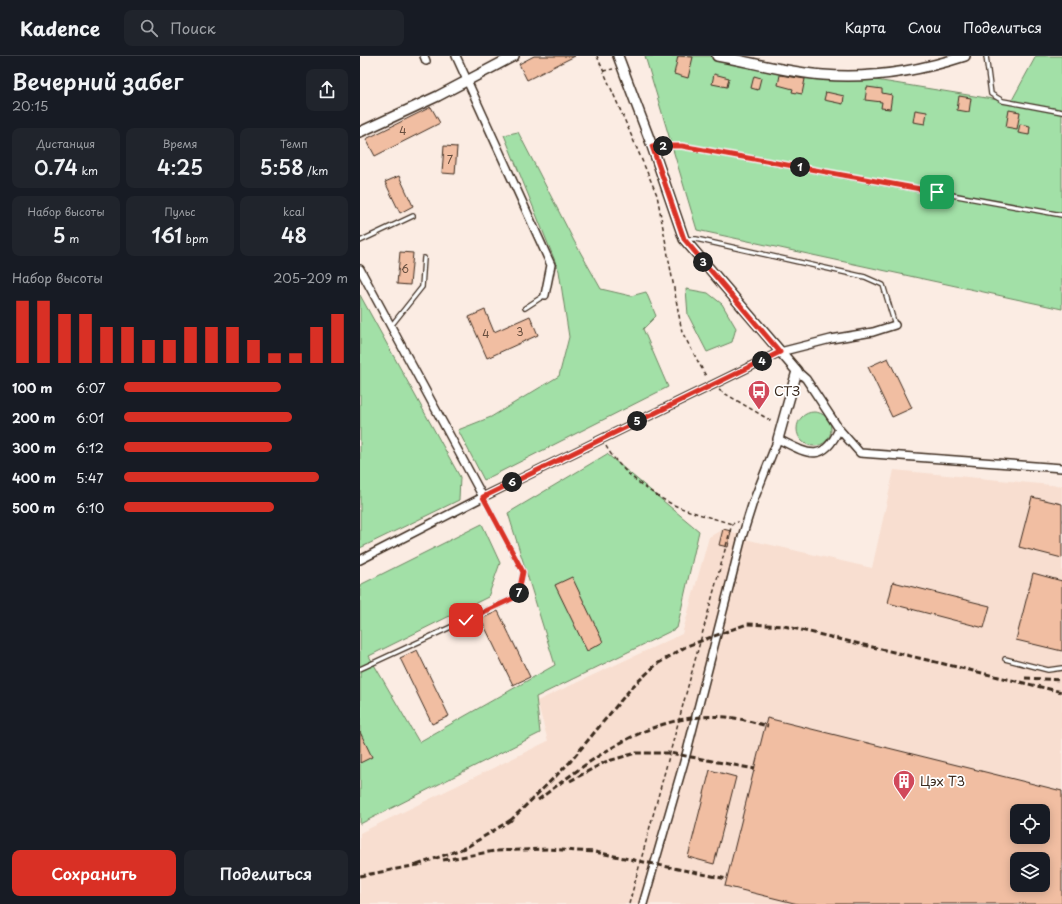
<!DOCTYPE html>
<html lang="ru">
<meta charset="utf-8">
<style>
:root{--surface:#171b24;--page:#20242c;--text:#f1f3f6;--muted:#9ea1a6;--line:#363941;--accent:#d93025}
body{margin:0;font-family:"Playpen Sans",sans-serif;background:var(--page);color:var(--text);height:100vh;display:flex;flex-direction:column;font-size:15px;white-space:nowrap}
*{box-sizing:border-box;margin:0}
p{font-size:13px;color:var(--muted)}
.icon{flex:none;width:22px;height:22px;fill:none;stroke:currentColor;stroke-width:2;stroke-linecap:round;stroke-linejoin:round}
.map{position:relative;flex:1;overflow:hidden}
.side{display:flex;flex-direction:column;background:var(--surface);width:360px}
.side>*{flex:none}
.controls{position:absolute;left:650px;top:748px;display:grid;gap:8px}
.controls a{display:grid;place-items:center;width:40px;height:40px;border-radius:8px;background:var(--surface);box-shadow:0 2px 10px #0003;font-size:20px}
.pin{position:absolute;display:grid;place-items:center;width:34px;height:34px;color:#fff;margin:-17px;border-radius:8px;box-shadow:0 2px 6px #0006}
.km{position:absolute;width:20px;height:20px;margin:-10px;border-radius:50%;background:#222;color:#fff;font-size:11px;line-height:20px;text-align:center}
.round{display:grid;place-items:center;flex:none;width:42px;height:42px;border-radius:8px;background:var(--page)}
.head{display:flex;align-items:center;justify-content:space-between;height:68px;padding:0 12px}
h1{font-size:22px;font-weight:600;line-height:30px}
.metrics{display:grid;grid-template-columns:repeat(3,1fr);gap:6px;height:68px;padding:4px 12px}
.metrics div{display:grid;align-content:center;border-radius:8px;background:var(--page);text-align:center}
.metrics b{font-size:20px;font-weight:600}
.metrics small{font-size:11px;font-weight:400}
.metrics p{font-size:11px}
.chart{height:112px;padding:8px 12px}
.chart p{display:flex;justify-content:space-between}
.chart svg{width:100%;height:72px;margin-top:4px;stroke:var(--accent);stroke-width:6}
.primary-button{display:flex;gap:8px;margin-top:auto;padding:8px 12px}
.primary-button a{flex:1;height:46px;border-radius:8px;background:var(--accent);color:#fff;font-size:16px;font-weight:600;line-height:46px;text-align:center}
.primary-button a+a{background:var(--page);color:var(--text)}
ul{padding:0 12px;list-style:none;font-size:13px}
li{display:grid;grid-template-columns:64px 48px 1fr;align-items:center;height:30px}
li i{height:10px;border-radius:5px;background:var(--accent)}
header{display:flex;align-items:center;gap:24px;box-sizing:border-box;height:56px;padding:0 20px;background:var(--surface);border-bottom:1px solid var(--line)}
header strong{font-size:19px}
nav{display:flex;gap:22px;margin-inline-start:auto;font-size:14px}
.search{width:280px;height:36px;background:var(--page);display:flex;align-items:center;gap:10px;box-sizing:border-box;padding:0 14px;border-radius:8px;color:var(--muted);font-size:15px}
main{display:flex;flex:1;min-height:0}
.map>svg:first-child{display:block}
.built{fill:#f8ded0;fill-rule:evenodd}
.green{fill:#a2e0a7;stroke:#6e8562}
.building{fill:#f1bea2;stroke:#3b2a1e;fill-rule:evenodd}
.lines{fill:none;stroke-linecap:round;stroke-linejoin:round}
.service-casing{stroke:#3b2a1e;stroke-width:6}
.minor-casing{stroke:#3b2a1e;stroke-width:10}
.tertiary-casing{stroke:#3b2a1e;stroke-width:12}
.path{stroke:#3b2a1e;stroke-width:1.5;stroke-dasharray:4 3;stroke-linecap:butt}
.service{stroke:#fff;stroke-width:3.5}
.minor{stroke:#fff;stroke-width:7}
.tertiary{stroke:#fff;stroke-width:9}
.rail{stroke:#3b2a1e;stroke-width:3;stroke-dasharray:6 3;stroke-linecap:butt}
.route-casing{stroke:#fff;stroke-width:8}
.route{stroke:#d93025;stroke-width:5}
.labels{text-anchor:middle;stroke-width:3.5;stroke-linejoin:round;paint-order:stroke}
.number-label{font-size:11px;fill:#684f3f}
.poi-label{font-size:13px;fill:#3b2a1e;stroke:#fff;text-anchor:start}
</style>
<header>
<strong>Kadence</strong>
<div class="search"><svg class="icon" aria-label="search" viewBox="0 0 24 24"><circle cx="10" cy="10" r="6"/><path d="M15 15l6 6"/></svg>Поиск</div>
<nav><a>Карта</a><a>Слои</a><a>Поделиться</a></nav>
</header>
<main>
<section class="side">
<div class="head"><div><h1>Вечерний забег</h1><p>20:15</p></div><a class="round"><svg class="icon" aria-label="share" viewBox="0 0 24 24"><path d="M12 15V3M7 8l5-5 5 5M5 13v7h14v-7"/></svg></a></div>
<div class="metrics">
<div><p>Дистанция</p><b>0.74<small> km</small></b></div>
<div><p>Время</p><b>4:25</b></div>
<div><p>Темп</p><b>5:58<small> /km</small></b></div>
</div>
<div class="metrics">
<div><p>Набор высоты</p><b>5<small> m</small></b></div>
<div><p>Пульс</p><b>161<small> bpm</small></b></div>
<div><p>kcal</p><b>48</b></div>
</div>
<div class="chart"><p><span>Набор высоты</span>205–209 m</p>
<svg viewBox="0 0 160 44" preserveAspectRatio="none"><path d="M5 44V6M15 44V6M25 44V14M35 44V14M45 44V22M55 44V22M65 44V30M75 44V30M85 44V22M95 44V22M105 44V22M115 44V30M125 44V38M135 44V38M145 44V22M155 44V14"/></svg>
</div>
<ul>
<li><b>100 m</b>6:07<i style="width:70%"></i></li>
<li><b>200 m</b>6:01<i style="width:75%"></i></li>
<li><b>300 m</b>6:12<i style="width:66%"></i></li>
<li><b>400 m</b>5:47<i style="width:87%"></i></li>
<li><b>500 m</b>6:10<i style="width:67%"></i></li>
</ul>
<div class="primary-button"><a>Сохранить</a><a>Поделиться</a></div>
</section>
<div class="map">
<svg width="702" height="848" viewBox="0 0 702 848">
<rect width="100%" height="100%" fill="#fbece3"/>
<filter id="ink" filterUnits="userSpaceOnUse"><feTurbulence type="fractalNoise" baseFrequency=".025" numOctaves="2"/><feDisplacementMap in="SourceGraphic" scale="8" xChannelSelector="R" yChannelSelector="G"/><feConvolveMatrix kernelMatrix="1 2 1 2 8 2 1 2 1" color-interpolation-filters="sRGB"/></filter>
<g filter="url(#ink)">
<path class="built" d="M534,414L702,430V848H0V777L188,685L177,645L322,578L349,481L363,473L371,475L389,484L512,512ZM657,755H683V781H657ZM657,803H683V829H657Z"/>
<g class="green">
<path d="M285,0H368L651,46L676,0H702V253L337,174Z"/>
<path d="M158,76L214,185L241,233L271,240L286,236L296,260L283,273L308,331L124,424L98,374L131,361L199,320L209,281L199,215L144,79Z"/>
<path d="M326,233L348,237L362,248L376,272L372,286L347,296L328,259Z"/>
<path d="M0,239L100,421L99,444L0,492Z"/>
<circle cx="454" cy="373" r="17"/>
<path d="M247,398L339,475L317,572L176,641L180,677L0,768V529L122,468L140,507L128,541L9,600L59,686L195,609L148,457Z"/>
</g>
<g class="building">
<path d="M174,0H215L167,24L159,8Z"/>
<path d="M318,0L333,1L328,22L314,18Z"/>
<path d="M354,18L369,22L367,31L352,28Z"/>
<path d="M420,19L445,23L442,38L432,36L433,33L418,29Z"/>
<path d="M394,20L401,22L398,34L391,32Z"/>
<path d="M507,31L522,33V37L532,39L530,53L521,52L522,46L505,44Z"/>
<path d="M466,36L484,40L483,48L464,44Z"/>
<path d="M599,40L611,42L609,56L597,54Z"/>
<path d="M71,51L80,67L15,100L6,83Z"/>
<path d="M555,54L567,56L565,68L553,66Z"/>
<path d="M649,54L660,56L657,73L646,71Z"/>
<path d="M660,68L670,70L669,79L658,77Z"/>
<path d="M84,90L97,91L95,118L82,117Z"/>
<path d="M39,120L53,150L40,157L25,126Z"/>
<path d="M40,196L53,197L50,229L37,228Z"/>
<path d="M125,254L134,276L170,260L178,279L127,302L109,261Z"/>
<path d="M528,302L552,352L532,361L508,311Z"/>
<path d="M672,441L702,448V502L659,491Z"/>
<path d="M363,473L371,475L368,491L359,489Z"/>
<path d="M673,517L702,525V595L656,584Z"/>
<path d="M212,521L243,586L227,595L195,529Z"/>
<path d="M533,526L630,550L624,572L528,547Z"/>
<path d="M138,555L170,621L153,629L121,563Z"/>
<path d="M57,594L89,660L72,668L40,602Z"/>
<path d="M407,662L702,735V848H438L365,830ZM657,755H683V781H657ZM657,803H683V829H657Z"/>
<path d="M0,676L12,701L0,707Z"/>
<path d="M350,714L376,721L354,808L328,801Z"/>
</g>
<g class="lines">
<g class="service-casing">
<g id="service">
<path d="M626,0L631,38L643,45L702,56"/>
<path d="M293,90H322L702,159"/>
<path d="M326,183H336L505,221L523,229L535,269"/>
<path d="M0,185L53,160"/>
<path d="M165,252L185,239"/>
<path d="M31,270L62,231L64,202"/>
<path d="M645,603L688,614L702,612"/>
<path d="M0,613L158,540L163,516L123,441"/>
</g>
</g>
<g class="minor-casing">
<g id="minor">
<path d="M64,0L66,5"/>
<path d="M96,0L191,209L185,239"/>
<path d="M0,213L123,441"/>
<path d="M437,315L446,323L479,373L500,397L702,412"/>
<path d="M0,504L123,441L420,296L471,283L513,276L535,269"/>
<path d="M283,848L326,699L382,481L393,446L418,383C446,397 463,409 479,373"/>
</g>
</g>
<g class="tertiary-casing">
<g id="tertiary">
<path d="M258,0L292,90L324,183L437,315L418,383"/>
<path d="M357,0C391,6 429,17 463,19C511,23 559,15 605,0"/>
<path d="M0,76L78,40L154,0"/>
</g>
</g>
<g class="path">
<path d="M237,0L297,139L322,276L347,322"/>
<path d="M243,15L253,13"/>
<path d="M359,334L413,366"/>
<path d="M246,390C259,414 289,437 314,449C332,457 353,462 372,468"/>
<path d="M269,848L372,468L378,466"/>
</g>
<use href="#service" class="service"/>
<use href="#minor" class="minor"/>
<use href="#tertiary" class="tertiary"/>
<g class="rail">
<path d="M665,622L702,624"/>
<path d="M210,725L245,706L276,697H310L395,713"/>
<path d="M178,744C233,702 292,655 366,661C380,662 395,667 408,670"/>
<path d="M150,765L210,706L272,631L297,608L327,590L387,568L424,570L702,636"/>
<path d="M83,804L135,795L187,793L235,796L367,823"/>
<path d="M57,809L107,791L154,762"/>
<path d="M0,820L63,808"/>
</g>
</g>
</g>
<g class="lines" filter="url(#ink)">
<g class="route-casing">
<path id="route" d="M106,564L158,540L163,516L123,441L420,296L324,183L292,90H322L577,136"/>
</g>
<use href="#route" class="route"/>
</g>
<defs>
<g id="bus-pin" transform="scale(1.15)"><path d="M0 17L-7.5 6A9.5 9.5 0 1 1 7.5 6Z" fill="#d1495b" stroke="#fff"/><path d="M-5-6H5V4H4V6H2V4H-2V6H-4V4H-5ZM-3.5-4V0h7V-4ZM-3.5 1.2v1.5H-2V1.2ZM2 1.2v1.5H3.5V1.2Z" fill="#fff"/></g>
<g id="building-pin" transform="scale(1.15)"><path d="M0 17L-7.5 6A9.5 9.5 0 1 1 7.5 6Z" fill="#d1495b" stroke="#fff"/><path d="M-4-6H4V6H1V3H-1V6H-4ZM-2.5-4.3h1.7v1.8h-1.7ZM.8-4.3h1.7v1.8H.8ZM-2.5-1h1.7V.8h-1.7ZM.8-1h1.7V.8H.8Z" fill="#fff"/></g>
</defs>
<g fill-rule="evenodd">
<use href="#bus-pin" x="399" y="335"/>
<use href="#building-pin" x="544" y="725"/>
</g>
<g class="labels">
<g class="number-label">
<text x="43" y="79">4</text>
<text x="90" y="108">7</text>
<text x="45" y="217">6</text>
<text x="160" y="280">3</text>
<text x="126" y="282">4</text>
</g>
<g class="poi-label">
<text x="414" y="340">СТЗ</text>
<text x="560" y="730">Цэх Т3</text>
</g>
</g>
</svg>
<div class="controls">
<a><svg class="icon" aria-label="locate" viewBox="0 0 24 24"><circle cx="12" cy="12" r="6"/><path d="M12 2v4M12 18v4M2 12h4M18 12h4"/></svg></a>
<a><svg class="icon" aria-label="layers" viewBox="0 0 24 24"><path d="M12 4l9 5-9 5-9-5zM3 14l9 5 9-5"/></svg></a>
</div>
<div class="pin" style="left:577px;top:136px;background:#1e9e55"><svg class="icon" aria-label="arrive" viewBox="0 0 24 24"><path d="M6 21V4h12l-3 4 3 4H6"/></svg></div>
<div class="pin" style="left:106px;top:564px;background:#d93025"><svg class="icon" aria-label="check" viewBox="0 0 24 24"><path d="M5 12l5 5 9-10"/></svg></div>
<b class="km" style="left:440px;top:111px">1</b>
<b class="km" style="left:303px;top:90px">2</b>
<b class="km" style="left:343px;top:206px">3</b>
<b class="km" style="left:402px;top:305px">4</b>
<b class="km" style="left:277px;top:365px">5</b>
<b class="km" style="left:152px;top:426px">6</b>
<b class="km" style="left:159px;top:537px">7</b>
</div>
</main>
